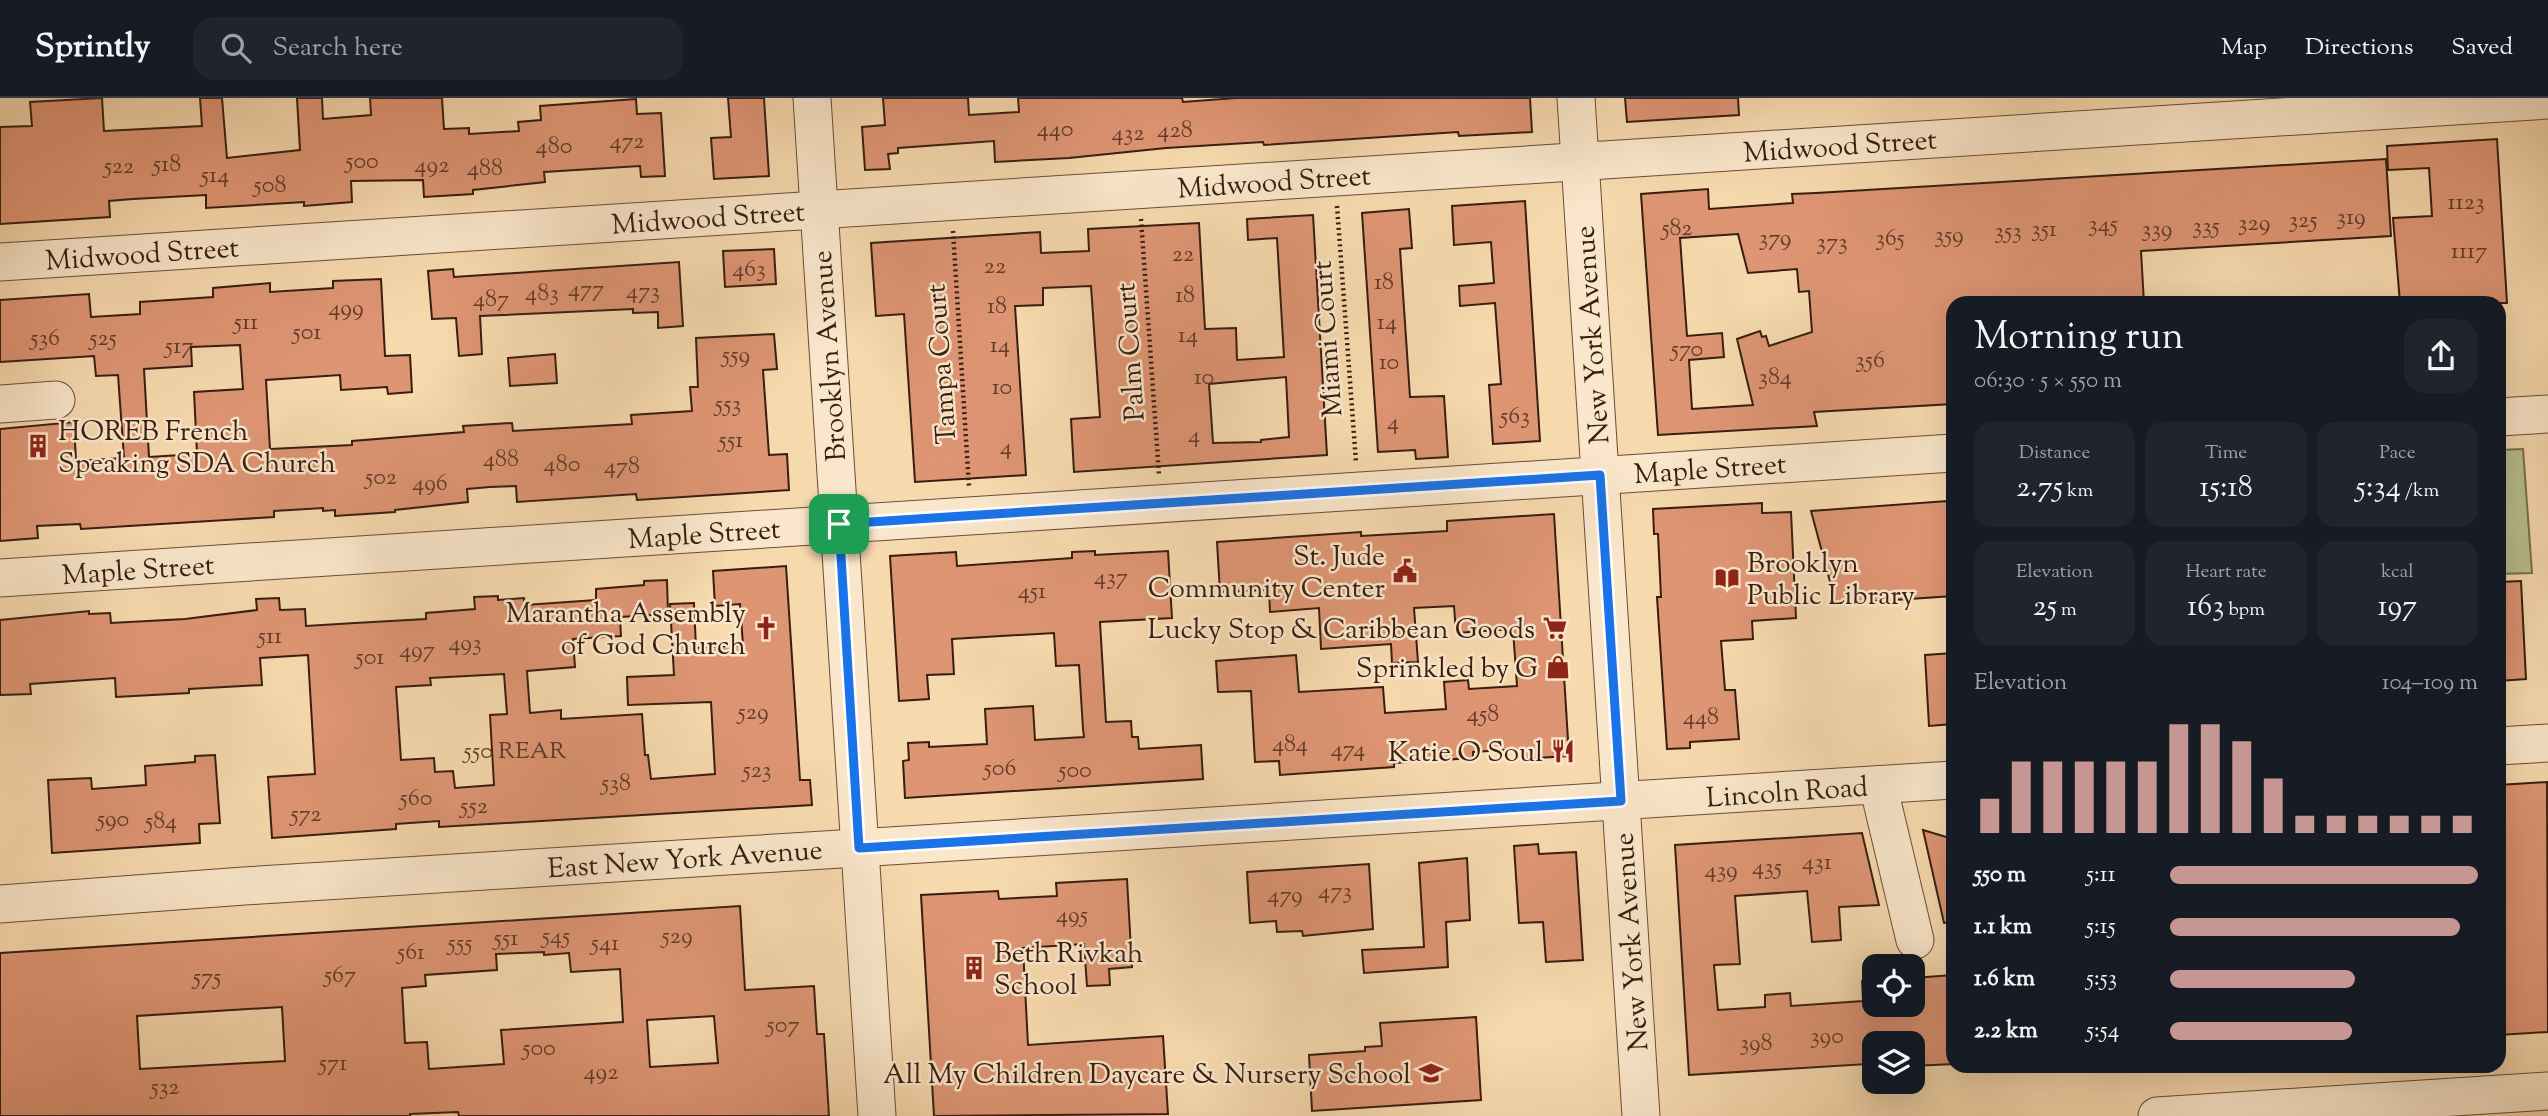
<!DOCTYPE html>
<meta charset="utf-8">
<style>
:root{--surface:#171b24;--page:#20242c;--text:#f1f3f6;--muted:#9ea1a6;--line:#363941;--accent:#c59692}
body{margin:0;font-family:"Sorts Mill Goudy",serif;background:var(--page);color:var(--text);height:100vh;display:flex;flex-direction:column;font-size:26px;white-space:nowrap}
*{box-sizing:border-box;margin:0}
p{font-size:23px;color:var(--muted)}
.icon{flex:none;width:38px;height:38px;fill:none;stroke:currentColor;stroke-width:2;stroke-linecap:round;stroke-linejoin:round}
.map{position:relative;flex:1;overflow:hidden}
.sheet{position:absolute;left:1946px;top:198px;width:560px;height:777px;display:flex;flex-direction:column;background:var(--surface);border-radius:21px;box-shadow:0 7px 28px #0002}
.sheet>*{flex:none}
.fabs{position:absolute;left:1862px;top:856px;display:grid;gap:14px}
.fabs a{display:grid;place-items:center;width:63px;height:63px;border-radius:14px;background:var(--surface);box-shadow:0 7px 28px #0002;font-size:35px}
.pin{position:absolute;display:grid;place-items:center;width:60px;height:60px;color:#fff;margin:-30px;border-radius:14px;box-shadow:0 4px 10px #0006}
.round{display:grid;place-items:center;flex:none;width:74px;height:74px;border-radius:21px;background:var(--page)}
.summary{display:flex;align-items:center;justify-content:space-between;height:119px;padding:0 28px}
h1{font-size:38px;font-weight:600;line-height:52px}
.stats{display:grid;grid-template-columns:repeat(3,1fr);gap:10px;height:119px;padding:7px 28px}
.stats div{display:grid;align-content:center;border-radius:18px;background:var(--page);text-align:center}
.stats b{font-size:30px;font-weight:600}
.stats small{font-size:19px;font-weight:400}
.stats p{font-size:19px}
.chart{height:196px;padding:14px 28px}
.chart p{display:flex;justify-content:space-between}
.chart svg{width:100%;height:126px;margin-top:7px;stroke:var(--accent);stroke-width:6}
ul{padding:0 28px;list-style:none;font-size:23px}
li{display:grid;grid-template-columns:112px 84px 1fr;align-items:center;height:52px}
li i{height:18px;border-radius:9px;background:var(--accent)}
header{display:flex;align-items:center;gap:42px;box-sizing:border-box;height:98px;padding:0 35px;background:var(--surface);border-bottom:2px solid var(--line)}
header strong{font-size:33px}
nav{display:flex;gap:38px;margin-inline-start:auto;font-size:24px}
.search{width:490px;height:63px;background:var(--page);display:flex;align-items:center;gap:18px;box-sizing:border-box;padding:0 24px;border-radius:21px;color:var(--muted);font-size:26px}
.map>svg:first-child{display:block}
.green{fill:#b9c08d;stroke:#786f4e;stroke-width:2}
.building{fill:#de9574;stroke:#371e10;stroke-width:2;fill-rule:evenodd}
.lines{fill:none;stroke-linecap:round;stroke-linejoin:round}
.minor-casing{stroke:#674d38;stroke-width:39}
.path{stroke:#371e10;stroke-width:4.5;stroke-dasharray:2 3.5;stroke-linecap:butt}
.minor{stroke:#fae6ca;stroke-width:37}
.route-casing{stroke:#fff;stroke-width:14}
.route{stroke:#1a73e8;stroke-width:9}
.labels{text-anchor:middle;stroke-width:5;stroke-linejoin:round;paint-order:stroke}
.number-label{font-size:24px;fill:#613c29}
.street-label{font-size:28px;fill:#371e10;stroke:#fae6ca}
.poi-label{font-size:28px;fill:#371e10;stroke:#fae6ca;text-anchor:end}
</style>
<header>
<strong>Sprintly</strong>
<div class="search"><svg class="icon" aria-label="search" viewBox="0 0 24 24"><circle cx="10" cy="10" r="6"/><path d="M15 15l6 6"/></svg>Search here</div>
<nav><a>Map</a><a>Directions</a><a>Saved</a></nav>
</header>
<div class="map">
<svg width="2548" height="1018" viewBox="0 0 2548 1018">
<rect width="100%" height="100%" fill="#f7d9ae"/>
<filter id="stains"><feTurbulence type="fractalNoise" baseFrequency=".00286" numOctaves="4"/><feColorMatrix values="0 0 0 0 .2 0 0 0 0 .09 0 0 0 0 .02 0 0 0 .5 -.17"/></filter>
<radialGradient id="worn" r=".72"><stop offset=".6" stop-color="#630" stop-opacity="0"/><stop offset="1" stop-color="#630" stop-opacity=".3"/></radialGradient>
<path class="green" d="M2523,351L2532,475L2499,476V352Z"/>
<g class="building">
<path d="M102,0L104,33L202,28L200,0H222L227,60L300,52L297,0H322L323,21L371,17L370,0H442L444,31L469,30V36L519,33L518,24L541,22L540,8L636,1L637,16L661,15L665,78L641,79L640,68L544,74L545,84L473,92V96L424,99L423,82L351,83L352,104L304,108V104L206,110V97L133,101L109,103L110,119L0,126V29L32,28L30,4Z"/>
<path d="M728,0H764L769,78L714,81L711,40L731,39Z"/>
<path d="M883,0H968L969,17L1019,14L1018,0H1182L1183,4L1236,0H1530L1532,34L1459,38L1458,34L1264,47L1263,44L1166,50L1069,60L995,64L994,43L898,50V55L888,56L890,71L865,72L862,29L885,27Z"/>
<path d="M1625,0H1738L1739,17L1627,24Z"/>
<path d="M2497,41L2507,205H2400L2393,120L2432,118L2429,70L2388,72L2387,48Z"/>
<path d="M2386,61L2391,138L2141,153L2144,205H1953V306L1814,314L1817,328L1658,337L1641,96L1708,91L1709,111L1793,105L1792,96L1816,95ZM1738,136L1748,175L1797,171L1799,194L1809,193L1812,234L1769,248L1766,238L1762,239L1760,233L1737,241L1753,307L1692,311L1689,262L1724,259L1722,235L1687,238L1680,140Z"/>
<path d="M1525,103L1540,343L1493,346L1489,287L1501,286L1495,205L1460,208L1459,188L1494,185L1491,144L1454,147L1452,108Z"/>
<path d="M1409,111L1412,150L1400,151L1410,299L1444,298L1448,359L1416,361L1415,352L1378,354L1362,115Z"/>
<path d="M1313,117L1327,357L1074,374L1071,321L1100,319L1091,188L1043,190V207L1015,208L1026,377L915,384L904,216L876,218L871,145L1040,134L1041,155L1089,153L1088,131L1199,125L1205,231L1236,230L1237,262L1284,259L1277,140L1248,142L1247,121ZM1286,279L1289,339L1261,342V344L1213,345L1209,286Z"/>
<path d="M774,151L776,186L725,189L723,153Z"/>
<path d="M679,164L683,228L658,230V214L633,215V211L480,218L482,256L459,258L456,220L432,221L428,173L453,171L454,179Z"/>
<path d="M381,181L385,258L410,257L412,294L388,296L387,289L341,292L340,277L266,282L270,351L352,347V343L464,334L463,328L512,325L513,333L632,326L631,317L692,313L690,289H698L696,240L774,236L777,271L763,272L769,357L787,356L789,392L637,402L636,396L517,404L516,388L490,389L467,391L468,404L395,412V414L335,418V412L323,413V410L274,413V419L226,422L81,431L80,426L37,428L38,440L0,443V331L74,324L76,363L124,360L118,277L96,278L94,258L0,264V202L89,196L91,219L140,216V204L213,199V190L270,185V194L333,190V183ZM240,247L243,291L194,294L197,356L149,359L144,271L192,268L191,249Z"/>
<path d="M555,256L557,285L510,288L508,260Z"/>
<path d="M1947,403V409L1953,408V498L1836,506L1811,413Z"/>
<path d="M1762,405V415L1791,414L1796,520L1752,523L1753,541L1721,543L1725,592H1735L1739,641L1690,644V650L1667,651L1657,499H1661L1658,436H1654L1653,411Z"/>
<path d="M1554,416L1569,658L1522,661L1521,651L1473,654V660L1394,665V669L1280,677L1279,663L1255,664L1251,593L1218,594L1216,563L1296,557L1299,594L1383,589L1385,615L1446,611L1444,584L1468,582L1469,591L1517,588L1513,531L1456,535L1454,508L1414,510L1418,564L1392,565L1391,546L1321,551L1319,510L1270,514L1269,492L1220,494L1217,444L1361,434V438L1447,433V423Z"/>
<path d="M1095,453V457L1168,453L1172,520L1100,524L1106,624L1131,623L1132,639H1138L1139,651L1201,647L1203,681L905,700L903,663L909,662L908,645L929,644V649L987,646L985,611L1033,608L1035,642L1084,639L1083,631L1079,567L1056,568L1054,535L952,541L954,576L927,577L929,601L899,603L890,458L956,454L957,468L1072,460V454Z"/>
<path d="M786,468L800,682H810L812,707L439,729V723L396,726V731L272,740L268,679L315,676L308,557L260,560L262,587L189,591V595L116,599L115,580L30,586L31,596L0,597V522L89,513V516L110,515L111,525L185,521L257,512L256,501L279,500L280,512L305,511L306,528L355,525L426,521V515L475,511L474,499L498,498V502L524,500L525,507L596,502V491L644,487V483L667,482L668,516L620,519L621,538L573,541L575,569L527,573L530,615L561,612V621L642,616L645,657H648L651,681L715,676L711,604L628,607L627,579L674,577L670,506L694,505L696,550L743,547L740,506L715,508L713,473ZM504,576L507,616L490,617L494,687L455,690L453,673L435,674L434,660L401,662L396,589L431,587L430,580Z"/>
<path d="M2521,483L2526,581L2499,583V484Z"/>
<path d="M1953,555V626L1929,628L1925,557Z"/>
<path d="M215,657L220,725L199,726L200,745L52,755L48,682L91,680L92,691L146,687L145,668L195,664V658Z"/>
<path d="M2547,684L2548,934L2499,937V687Z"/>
<path d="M1923,732L1953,741V824L1944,825Z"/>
<path d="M1862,735L1879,807L1839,809L1841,842L1812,844L1807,793L1735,798L1740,866L1714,867L1718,912L1765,909V897L1790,895L1791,908L1863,903L1862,883L1874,882V906H1913V880L1953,877V966L1913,968V945H1874V970L1867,971V966L1689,977L1675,747Z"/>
<path d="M1538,746L1539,756L1576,754L1583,862L1546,864L1543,824L1519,825L1514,748Z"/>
<path d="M1467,760L1470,822L1446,824L1448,869L1364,875L1362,852L1424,849L1419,765Z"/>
<path d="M1369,766L1373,831L1303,838L1302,833L1277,834L1276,823L1250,825L1247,774Z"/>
<path d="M1127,781L1132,869L1109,871L1110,887L1087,888L1084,846L1023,850L1028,947L1163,938L1168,1016L934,1018L921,797L998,793L999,801L1057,798L1056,785Z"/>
<path d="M740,808L745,892L814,888L817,936H824L829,1018H459L458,1014L410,1016V1018H0V855ZM544,854V857L569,855L571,874L620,871L623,924L501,932L504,966L429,971L427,944L405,945L402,890L426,888L425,877L497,872L496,856ZM282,909L285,963L140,971L137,918ZM714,918L718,965L650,969L647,922Z"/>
<path d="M1476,919L1481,1002L1312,1013L1309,957L1365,953V949L1382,948L1380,925Z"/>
</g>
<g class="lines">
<g class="minor-casing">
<g id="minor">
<path d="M812,0L877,1018"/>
<path d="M1576,0L1641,1018"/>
<path d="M0,164L2548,2"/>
<path d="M0,306L56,302"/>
<path d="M2499,319L2548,316"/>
<path d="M0,480L1953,355"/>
<path d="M2499,648L2548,645"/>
<path d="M1878,687L1915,842"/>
<path d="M0,806L244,788L1953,682"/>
<path d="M2157,1018L2548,993"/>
</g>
</g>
<g class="path">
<path d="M1337,108L1356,364"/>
<path d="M1141,121L1159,377"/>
<path d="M953,133L969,389"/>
</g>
<use href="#minor" class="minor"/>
</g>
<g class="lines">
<g class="route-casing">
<path id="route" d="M1600,377L1621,703L859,750L839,426Z"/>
</g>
<use href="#route" class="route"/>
</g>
<defs>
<g id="building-bare" transform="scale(1.89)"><path d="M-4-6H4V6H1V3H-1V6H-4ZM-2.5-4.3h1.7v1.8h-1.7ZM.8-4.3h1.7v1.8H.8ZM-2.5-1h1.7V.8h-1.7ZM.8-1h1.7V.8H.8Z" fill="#8f2418" stroke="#fae6ca" stroke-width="2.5" paint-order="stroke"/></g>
<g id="civic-bare" transform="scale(1.89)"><path d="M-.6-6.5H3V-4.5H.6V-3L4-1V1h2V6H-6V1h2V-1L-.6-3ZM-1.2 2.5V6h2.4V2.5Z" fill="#8f2418" stroke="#fae6ca" stroke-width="2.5" paint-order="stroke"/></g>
<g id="library-bare" transform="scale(1.89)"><path d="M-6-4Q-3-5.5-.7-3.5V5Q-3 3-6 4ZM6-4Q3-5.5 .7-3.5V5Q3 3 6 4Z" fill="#8f2418" stroke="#fae6ca" stroke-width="2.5" paint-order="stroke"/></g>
<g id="church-bare" transform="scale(1.89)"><path d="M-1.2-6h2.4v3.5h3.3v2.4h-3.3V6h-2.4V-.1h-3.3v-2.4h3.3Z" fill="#8f2418" stroke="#fae6ca" stroke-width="2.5" paint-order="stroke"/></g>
<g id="supermarket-bare" transform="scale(1.89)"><path d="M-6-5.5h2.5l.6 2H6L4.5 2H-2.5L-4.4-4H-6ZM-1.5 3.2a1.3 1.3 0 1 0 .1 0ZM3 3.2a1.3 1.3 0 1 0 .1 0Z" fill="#8f2418" stroke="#fae6ca" stroke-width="2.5" paint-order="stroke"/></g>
<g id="shop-bare" transform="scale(1.89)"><path d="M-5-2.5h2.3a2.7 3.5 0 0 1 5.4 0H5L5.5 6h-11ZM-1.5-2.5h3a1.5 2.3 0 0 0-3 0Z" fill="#8f2418" stroke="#fae6ca" stroke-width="2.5" paint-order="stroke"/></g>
<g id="restaurant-bare" transform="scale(1.89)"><path d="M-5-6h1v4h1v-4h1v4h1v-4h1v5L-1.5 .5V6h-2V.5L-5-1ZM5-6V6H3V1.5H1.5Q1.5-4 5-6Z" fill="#8f2418" stroke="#fae6ca" stroke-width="2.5" paint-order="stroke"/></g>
<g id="school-bare" transform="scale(1.89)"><path d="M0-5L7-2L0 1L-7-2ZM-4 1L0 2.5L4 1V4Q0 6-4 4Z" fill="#8f2418" stroke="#fae6ca" stroke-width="2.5" paint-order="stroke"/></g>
</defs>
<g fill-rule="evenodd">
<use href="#building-bare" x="38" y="348"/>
<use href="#civic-bare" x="1405" y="473"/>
<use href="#library-bare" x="1727" y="480"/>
<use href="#church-bare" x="766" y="530"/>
<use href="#supermarket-bare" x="1555" y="530"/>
<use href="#shop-bare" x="1558" y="569"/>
<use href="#restaurant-bare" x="1563" y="653"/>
<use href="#building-bare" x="974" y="870"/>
<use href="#school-bare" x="1431" y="975"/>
</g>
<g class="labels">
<g class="number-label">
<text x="1055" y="38">440</text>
<text x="1175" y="39">428</text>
<text x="1128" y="42">432</text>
<text x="627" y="50">472</text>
<text x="554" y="55">480</text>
<text x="362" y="70">500</text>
<text x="167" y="73">518</text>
<text x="432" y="74">492</text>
<text x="119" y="75">522</text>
<text x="485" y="77">488</text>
<text x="215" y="84">514</text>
<text x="270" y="94">508</text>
<text x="2466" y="111">1123</text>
<text x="2351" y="126">319</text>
<text x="2303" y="129">325</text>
<text x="2254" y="132">329</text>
<text x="2103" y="133">345</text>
<text x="2206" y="135">335</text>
<text x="1677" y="137">582</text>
<text x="2044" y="138">351</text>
<text x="2157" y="138">339</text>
<text x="2008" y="140">353</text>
<text x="1949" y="144">359</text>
<text x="1775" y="147">379</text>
<text x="1890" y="147">365</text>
<text x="1832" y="151">373</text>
<text x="2469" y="160">1117</text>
<text x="1183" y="163">22</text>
<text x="995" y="175">22</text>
<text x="749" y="178">463</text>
<text x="1384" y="191">18</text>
<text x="586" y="198">477</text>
<text x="643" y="200">473</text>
<text x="542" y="202">483</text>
<text x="1185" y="204">18</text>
<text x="491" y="208">487</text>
<text x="997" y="215">18</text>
<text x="346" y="217">499</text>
<text x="246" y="231">511</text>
<text x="1387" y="231">14</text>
<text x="307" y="241">501</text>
<text x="1188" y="244">14</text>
<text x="45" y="247">536</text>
<text x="103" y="247">525</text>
<text x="1000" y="254">14</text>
<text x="179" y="255">517</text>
<text x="1687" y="258">570</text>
<text x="736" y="264">559</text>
<text x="1870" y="269">356</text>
<text x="1389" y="271">10</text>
<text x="1204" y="286">10</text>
<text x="1775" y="286">384</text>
<text x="1002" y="296">10</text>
<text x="728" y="313">553</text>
<text x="1515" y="325">563</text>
<text x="1393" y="331">4</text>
<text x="1194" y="344">4</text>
<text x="731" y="349">551</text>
<text x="1006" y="356">4</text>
<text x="501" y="368">488</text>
<text x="562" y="373">480</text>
<text x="622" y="375">478</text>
<text x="381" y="386">502</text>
<text x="430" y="392">496</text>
<text x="1111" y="486">437</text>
<text x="1032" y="500">451</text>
<text x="270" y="545">511</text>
<text x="465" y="552">493</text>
<text x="417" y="559">497</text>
<text x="370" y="566">501</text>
<text x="753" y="621">529</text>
<text x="1483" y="623">458</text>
<text x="1701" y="626">448</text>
<text x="1290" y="653">484</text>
<text x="1348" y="658">474</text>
<text x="515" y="660">550 REAR</text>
<text x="1000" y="677">506</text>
<text x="757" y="679">523</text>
<text x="1075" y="679">500</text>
<text x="616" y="692">538</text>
<text x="416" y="707">560</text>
<text x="474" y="715">552</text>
<text x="306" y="723">572</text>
<text x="113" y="728">590</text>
<text x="161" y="730">584</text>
<text x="1817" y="771">431</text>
<text x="1767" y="776">435</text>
<text x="1721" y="779">439</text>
<text x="1335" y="800">473</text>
<text x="1285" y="804">479</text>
<text x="1072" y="824">495</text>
<text x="556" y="845">545</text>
<text x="677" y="845">529</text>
<text x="506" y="847">551</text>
<text x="460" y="852">555</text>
<text x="605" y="852">541</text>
<text x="411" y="861">561</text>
<text x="340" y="884">567</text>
<text x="207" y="886">575</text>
<text x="783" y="934">507</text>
<text x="1827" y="945">390</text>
<text x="1756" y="952">398</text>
<text x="539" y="957">500</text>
<text x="333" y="972">571</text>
<text x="601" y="981">492</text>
<text x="165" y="996">532</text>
</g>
<g class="street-label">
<text transform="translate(1840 47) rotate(-4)" y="10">Midwood Street</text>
<text transform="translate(1274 83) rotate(-4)" y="10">Midwood Street</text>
<text transform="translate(708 119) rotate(-4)" y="10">Midwood Street</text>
<text transform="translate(142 155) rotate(-4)" y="10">Midwood Street</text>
<text transform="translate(1591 237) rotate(-94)" y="10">New York Avenue</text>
<text transform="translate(1326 241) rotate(-94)" y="10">Miami Court</text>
<text transform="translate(1129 254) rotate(-94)" y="10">Palm Court</text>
<text transform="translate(828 258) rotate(-94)" y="10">Brooklyn Avenue</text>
<text transform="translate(940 266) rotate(-94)" y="10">Tampa Court</text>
<text transform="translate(1710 370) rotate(-4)" y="10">Maple Street</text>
<text transform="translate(704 435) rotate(-4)" y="10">Maple Street</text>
<text transform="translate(138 471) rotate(-4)" y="10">Maple Street</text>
<text transform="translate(1787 693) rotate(-4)" y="10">Lincoln Road</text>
<text transform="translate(685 760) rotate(-4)" y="10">East New York Avenue</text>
<text transform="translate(1630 844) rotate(-94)" y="10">New York Avenue</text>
</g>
<g class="poi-label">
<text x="58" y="342" text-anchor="start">HOREB French<tspan x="58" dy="32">Speaking SDA Church</tspan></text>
<text x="1385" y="467">St. Jude<tspan x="1385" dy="32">Community Center</tspan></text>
<text x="1747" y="474" text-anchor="start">Brooklyn<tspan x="1747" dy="32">Public Library</tspan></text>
<text x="746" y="524">Marantha Assembly<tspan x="746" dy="32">of God Church</tspan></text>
<text x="1535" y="540">Lucky Stop &amp; Caribbean Goods</text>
<text x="1538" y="579">Sprinkled by G</text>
<text x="1543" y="663">Katie O Soul</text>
<text x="994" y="864" text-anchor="start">Beth Rivkah<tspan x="994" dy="32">School</tspan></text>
<text x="1411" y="985">All My Children Daycare &amp; Nursery School</text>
</g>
</g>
<rect width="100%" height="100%" filter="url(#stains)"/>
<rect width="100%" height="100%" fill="url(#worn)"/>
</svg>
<div class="fabs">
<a><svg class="icon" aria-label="locate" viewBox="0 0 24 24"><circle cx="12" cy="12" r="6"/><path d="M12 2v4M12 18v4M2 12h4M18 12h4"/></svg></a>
<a><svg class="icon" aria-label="layers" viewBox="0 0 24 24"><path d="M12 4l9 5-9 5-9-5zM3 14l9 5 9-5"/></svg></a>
</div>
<div class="pin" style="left:839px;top:426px;background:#1e9e55"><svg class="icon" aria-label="arrive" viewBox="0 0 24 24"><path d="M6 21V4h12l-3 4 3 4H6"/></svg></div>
<section class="sheet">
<div class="summary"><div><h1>Morning run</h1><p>06:30 · 5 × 550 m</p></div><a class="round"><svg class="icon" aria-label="share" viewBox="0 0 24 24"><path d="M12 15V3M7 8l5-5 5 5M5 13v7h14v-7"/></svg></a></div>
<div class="stats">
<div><p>Distance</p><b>2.75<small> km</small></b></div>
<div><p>Time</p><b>15:18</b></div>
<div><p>Pace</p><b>5:34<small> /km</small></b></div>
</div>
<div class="stats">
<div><p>Elevation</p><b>25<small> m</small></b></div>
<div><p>Heart rate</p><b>163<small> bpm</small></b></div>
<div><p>kcal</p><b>197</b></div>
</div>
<div class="chart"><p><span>Elevation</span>104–109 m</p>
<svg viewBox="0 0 160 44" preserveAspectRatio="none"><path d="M5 44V32M15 44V19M25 44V19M35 44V19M45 44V19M55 44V19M65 44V6M75 44V6M85 44V12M95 44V25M105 44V38M115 44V38M125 44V38M135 44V38M145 44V38M155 44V38"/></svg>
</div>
<ul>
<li><b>550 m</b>5:11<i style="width:100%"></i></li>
<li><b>1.1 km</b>5:15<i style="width:94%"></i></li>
<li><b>1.6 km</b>5:53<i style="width:60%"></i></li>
<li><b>2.2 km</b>5:54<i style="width:59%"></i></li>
</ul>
</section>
</div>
